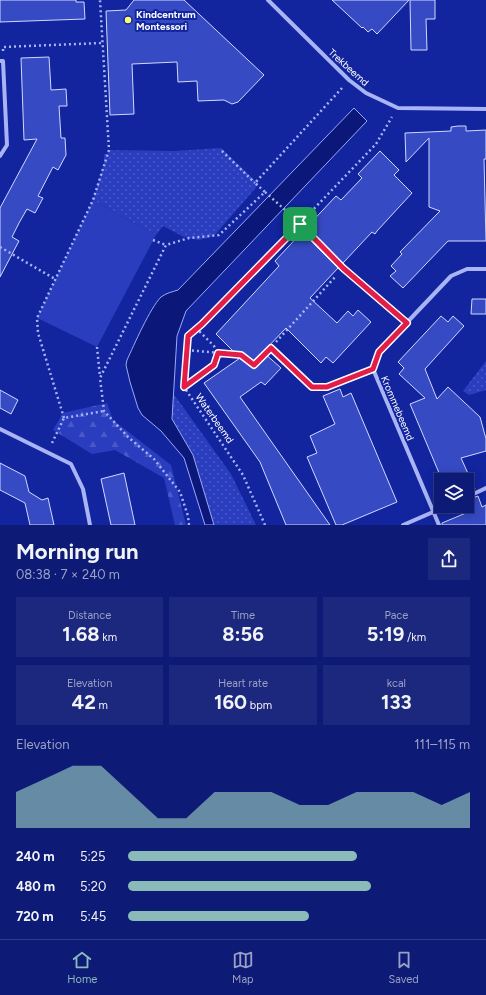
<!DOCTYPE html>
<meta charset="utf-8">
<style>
:root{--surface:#0e1b76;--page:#1c287e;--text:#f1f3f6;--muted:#9ba1c5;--line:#2e3988;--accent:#8bbbb9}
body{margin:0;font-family:Figtree,sans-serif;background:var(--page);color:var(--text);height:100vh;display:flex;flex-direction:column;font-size:15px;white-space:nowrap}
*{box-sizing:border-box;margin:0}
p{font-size:13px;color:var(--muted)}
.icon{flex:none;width:22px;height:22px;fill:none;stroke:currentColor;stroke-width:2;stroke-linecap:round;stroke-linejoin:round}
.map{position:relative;height:525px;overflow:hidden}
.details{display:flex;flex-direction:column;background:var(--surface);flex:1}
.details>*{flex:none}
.controls{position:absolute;left:434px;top:473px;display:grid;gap:8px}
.controls a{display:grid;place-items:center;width:40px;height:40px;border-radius:0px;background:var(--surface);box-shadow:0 2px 10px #0003,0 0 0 1px var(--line);font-size:20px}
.pin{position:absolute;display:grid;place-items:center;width:34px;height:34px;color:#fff;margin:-17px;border-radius:8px;box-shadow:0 2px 6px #0006}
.round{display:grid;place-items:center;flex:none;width:42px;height:42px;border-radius:0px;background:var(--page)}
.summary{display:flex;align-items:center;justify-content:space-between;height:68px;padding:0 16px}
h1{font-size:22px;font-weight:700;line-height:30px}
.stats{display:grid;grid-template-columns:repeat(3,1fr);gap:6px;height:68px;padding:4px 16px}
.stats div{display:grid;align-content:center;border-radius:0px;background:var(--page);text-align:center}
.stats b{font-size:20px;font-weight:700}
.stats small{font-size:11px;font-weight:400}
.stats p{font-size:11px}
.chart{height:112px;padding:8px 16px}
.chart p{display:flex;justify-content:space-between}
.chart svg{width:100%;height:72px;margin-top:4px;fill:var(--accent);opacity:.7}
ul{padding:0 16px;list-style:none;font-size:13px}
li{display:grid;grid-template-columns:64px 48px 1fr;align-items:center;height:30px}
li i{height:10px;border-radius:5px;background:var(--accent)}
.tab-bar{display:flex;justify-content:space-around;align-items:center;height:56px;border-top:1px solid var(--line);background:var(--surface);font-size:11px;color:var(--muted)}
.tab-bar a{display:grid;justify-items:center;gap:2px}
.tab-bar .selected{color:var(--accent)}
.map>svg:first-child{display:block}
.grass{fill:url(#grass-dots)}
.forest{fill:url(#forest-firs)}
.garden{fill:#293dbe}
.water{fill:#0b187a;stroke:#9ba9f7}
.building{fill:#364ac4;stroke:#d1d8fe}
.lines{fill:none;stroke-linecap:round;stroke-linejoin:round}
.path{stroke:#a9b4f4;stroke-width:2.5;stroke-dasharray:2 3;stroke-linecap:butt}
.pedestrian{stroke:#a9b4f4;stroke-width:3.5}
.minor{stroke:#a9b4f4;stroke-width:4}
.route-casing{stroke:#fff;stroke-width:8}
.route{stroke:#e11d48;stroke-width:5}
.poi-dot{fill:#fcff6c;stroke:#12249e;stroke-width:1.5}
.labels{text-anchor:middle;stroke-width:4;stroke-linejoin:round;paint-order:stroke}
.poi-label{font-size:10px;font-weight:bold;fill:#fff;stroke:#12249e;text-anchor:start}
.street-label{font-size:10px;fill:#fff;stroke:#12249e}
</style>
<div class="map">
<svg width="486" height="525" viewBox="0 0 486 525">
<defs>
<pattern id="grass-dots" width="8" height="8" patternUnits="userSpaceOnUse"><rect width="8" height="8" fill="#293dbe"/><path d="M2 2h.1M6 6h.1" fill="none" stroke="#495ac8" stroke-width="1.8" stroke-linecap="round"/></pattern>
<pattern id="forest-firs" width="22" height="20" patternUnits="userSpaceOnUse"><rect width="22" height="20" fill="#293dbe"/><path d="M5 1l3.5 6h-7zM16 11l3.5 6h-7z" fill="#495ac8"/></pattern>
</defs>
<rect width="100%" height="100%" fill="#12249e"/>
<g class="grass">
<path d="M221,148L259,184L214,236L199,240L184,237L163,226L156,235L93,200L104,164V154H107L109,150L174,151Z"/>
<path d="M486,361V390L469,395L463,391Z"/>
<path d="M173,393L231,474L256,525H214L193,455L173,421Z"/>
</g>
<path class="forest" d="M107,403L113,420L171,465L186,525H175L164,478L115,450L92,454L53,430L63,413Z"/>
<path class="garden" d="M93,200L156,235L97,347L37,318Z"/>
<path class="water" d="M354,108L367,121L186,311L177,336L172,419L193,455L214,525H205L184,458L161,431L142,415L138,408L130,382L126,365L127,360C134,345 150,308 161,297C166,293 172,292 178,290Z"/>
<g class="building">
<path d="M0,0H76V2H84L85,19L0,22Z"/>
<path d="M134,0H184L264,75L238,102L232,104L224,100L198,101L197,81L178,82L177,62L132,64L134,114L110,115L106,11L126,10Z"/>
<path d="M332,0H409L377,34L372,29L368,32L363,27L362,28Z"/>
<path d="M410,0H435V19H426L427,50H411Z"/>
<path d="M49,57L51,90L66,89L67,106H59L61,138H65L66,155L58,170L53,167L38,196L43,198L35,213L27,209L19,223L12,237L19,241L0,277V208L37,139L24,140L21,58Z"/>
<path d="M458,126H466V131L486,130V159H484L486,241H448L403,288L390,276L396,271L391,266L402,254L400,252L440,211L429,207V138L406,162L405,133L451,131V127Z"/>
<path d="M380,151L399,170L394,175L412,193L377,231L375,234L372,232L343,263L307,227L336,196L341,200L362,178L358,174Z"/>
<path d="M302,232L338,268L310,298L337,323L348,311L353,316L358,310L371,322L333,363L326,357L321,363L286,328L263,352L281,368L265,385L261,382L240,397L330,525H286L260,462L204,383L240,358L216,334L279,266L275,261Z"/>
<path d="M472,299H486V314H471Z"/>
<path d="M441,316L448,322L453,316L464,326L425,369L437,399L448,387L480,417L486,439V451L461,458L475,489L467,493V480H442L410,404L425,398L399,374L404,368L398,362Z"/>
<path d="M340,389L343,397L351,393L397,502L342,525H336L307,457L317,453L310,436L335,424L323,396Z"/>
<path d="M0,390L18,400L11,414L0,408Z"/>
<path d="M0,463L25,476L29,492L42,500L48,498L54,525H30L25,503L0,490Z"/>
<path d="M124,473L135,525H111L101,479Z"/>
<path d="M478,496L482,507L486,505V525H442V523L466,513L463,506H467V500Z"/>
</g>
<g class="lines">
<g class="path">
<path d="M3,51V47L102,43"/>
<path d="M222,151L255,183"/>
<path d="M265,192L293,217"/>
<path d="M307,216L376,144L392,117"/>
<path d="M153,240L166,245"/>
<path d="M0,247L55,279"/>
<path d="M276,342L336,276"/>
<path d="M97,347L100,377"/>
<path d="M187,350L241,355L254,365L265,354"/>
<path d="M185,387L214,365L217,353L214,346L197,329"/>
<path d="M64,418L38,333L37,318L93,200L109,150L100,0"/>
<path d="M52,443L64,418L104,411"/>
<path d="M189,525L188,516L180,492L154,459L128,437L104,411L100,378L166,245L189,238L219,235L265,192L255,183L342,88"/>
<path d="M265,525L243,475L184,387L188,336L202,325L292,231"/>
</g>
<path class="pedestrian" d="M299,224L343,268"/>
<g class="minor">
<path d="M268,0L349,80L366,93L398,108L486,109"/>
<path d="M0,61H3L7,145L0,156"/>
<path d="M343,268L407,323"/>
<path d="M275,353L313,387H327L373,369"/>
<path d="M0,429L71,464L83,489L90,525"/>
<path d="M467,497L486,488"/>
<path d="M403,525L447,506"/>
<path d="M439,525L373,369L379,352L451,276L467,269H486"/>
</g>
</g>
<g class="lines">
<g class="route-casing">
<path id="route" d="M300,224L343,268L407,323L379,352L373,369L327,387H312L271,348L254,365L241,355L218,353L214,365L184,387L188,336L202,324Z"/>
</g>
<use href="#route" class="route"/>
</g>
<circle class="poi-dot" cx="128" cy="20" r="4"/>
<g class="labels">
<g class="poi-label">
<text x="136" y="18">Kindcentrum<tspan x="136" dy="12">Montessori</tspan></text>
</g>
<g class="street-label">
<text transform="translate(349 67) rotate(42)" y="4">Trekbeemd</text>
<text transform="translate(398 408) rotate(67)" y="4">Krommebeemd</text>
<text transform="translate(215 418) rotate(55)" y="4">Waterbeemd</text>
</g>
</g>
</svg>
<div class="controls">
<a><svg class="icon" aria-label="layers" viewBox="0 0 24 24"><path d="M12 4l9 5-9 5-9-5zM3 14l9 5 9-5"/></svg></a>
</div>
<div class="pin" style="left:300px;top:224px;background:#1e9e55"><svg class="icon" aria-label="arrive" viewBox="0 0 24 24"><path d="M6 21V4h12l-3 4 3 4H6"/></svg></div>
</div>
<section class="details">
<div class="summary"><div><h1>Morning run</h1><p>08:38 · 7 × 240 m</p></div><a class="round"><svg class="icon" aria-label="share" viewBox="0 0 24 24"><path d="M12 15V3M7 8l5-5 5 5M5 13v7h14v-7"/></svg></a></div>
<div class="stats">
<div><p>Distance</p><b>1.68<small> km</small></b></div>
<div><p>Time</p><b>8:56</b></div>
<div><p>Pace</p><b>5:19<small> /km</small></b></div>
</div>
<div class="stats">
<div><p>Elevation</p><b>42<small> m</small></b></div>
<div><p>Heart rate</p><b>160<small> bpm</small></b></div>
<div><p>kcal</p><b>133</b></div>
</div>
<div class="chart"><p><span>Elevation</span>111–115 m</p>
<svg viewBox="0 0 160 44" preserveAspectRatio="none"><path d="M0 44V22L10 14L20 6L30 6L40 22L50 38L60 38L70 22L80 22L90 22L100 30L110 30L120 22L130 22L140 22L150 30L160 22V44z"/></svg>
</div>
<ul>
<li><b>240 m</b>5:25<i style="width:67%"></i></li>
<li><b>480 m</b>5:20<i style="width:71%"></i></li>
<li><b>720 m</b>5:45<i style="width:53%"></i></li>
</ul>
</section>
<nav class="tab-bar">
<a class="selected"><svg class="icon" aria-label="home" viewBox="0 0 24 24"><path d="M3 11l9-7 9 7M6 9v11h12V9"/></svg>Home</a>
<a><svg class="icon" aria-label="map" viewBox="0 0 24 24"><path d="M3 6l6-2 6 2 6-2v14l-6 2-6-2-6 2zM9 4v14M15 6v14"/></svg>Map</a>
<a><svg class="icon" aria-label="saved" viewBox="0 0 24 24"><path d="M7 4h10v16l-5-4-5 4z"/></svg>Saved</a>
</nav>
